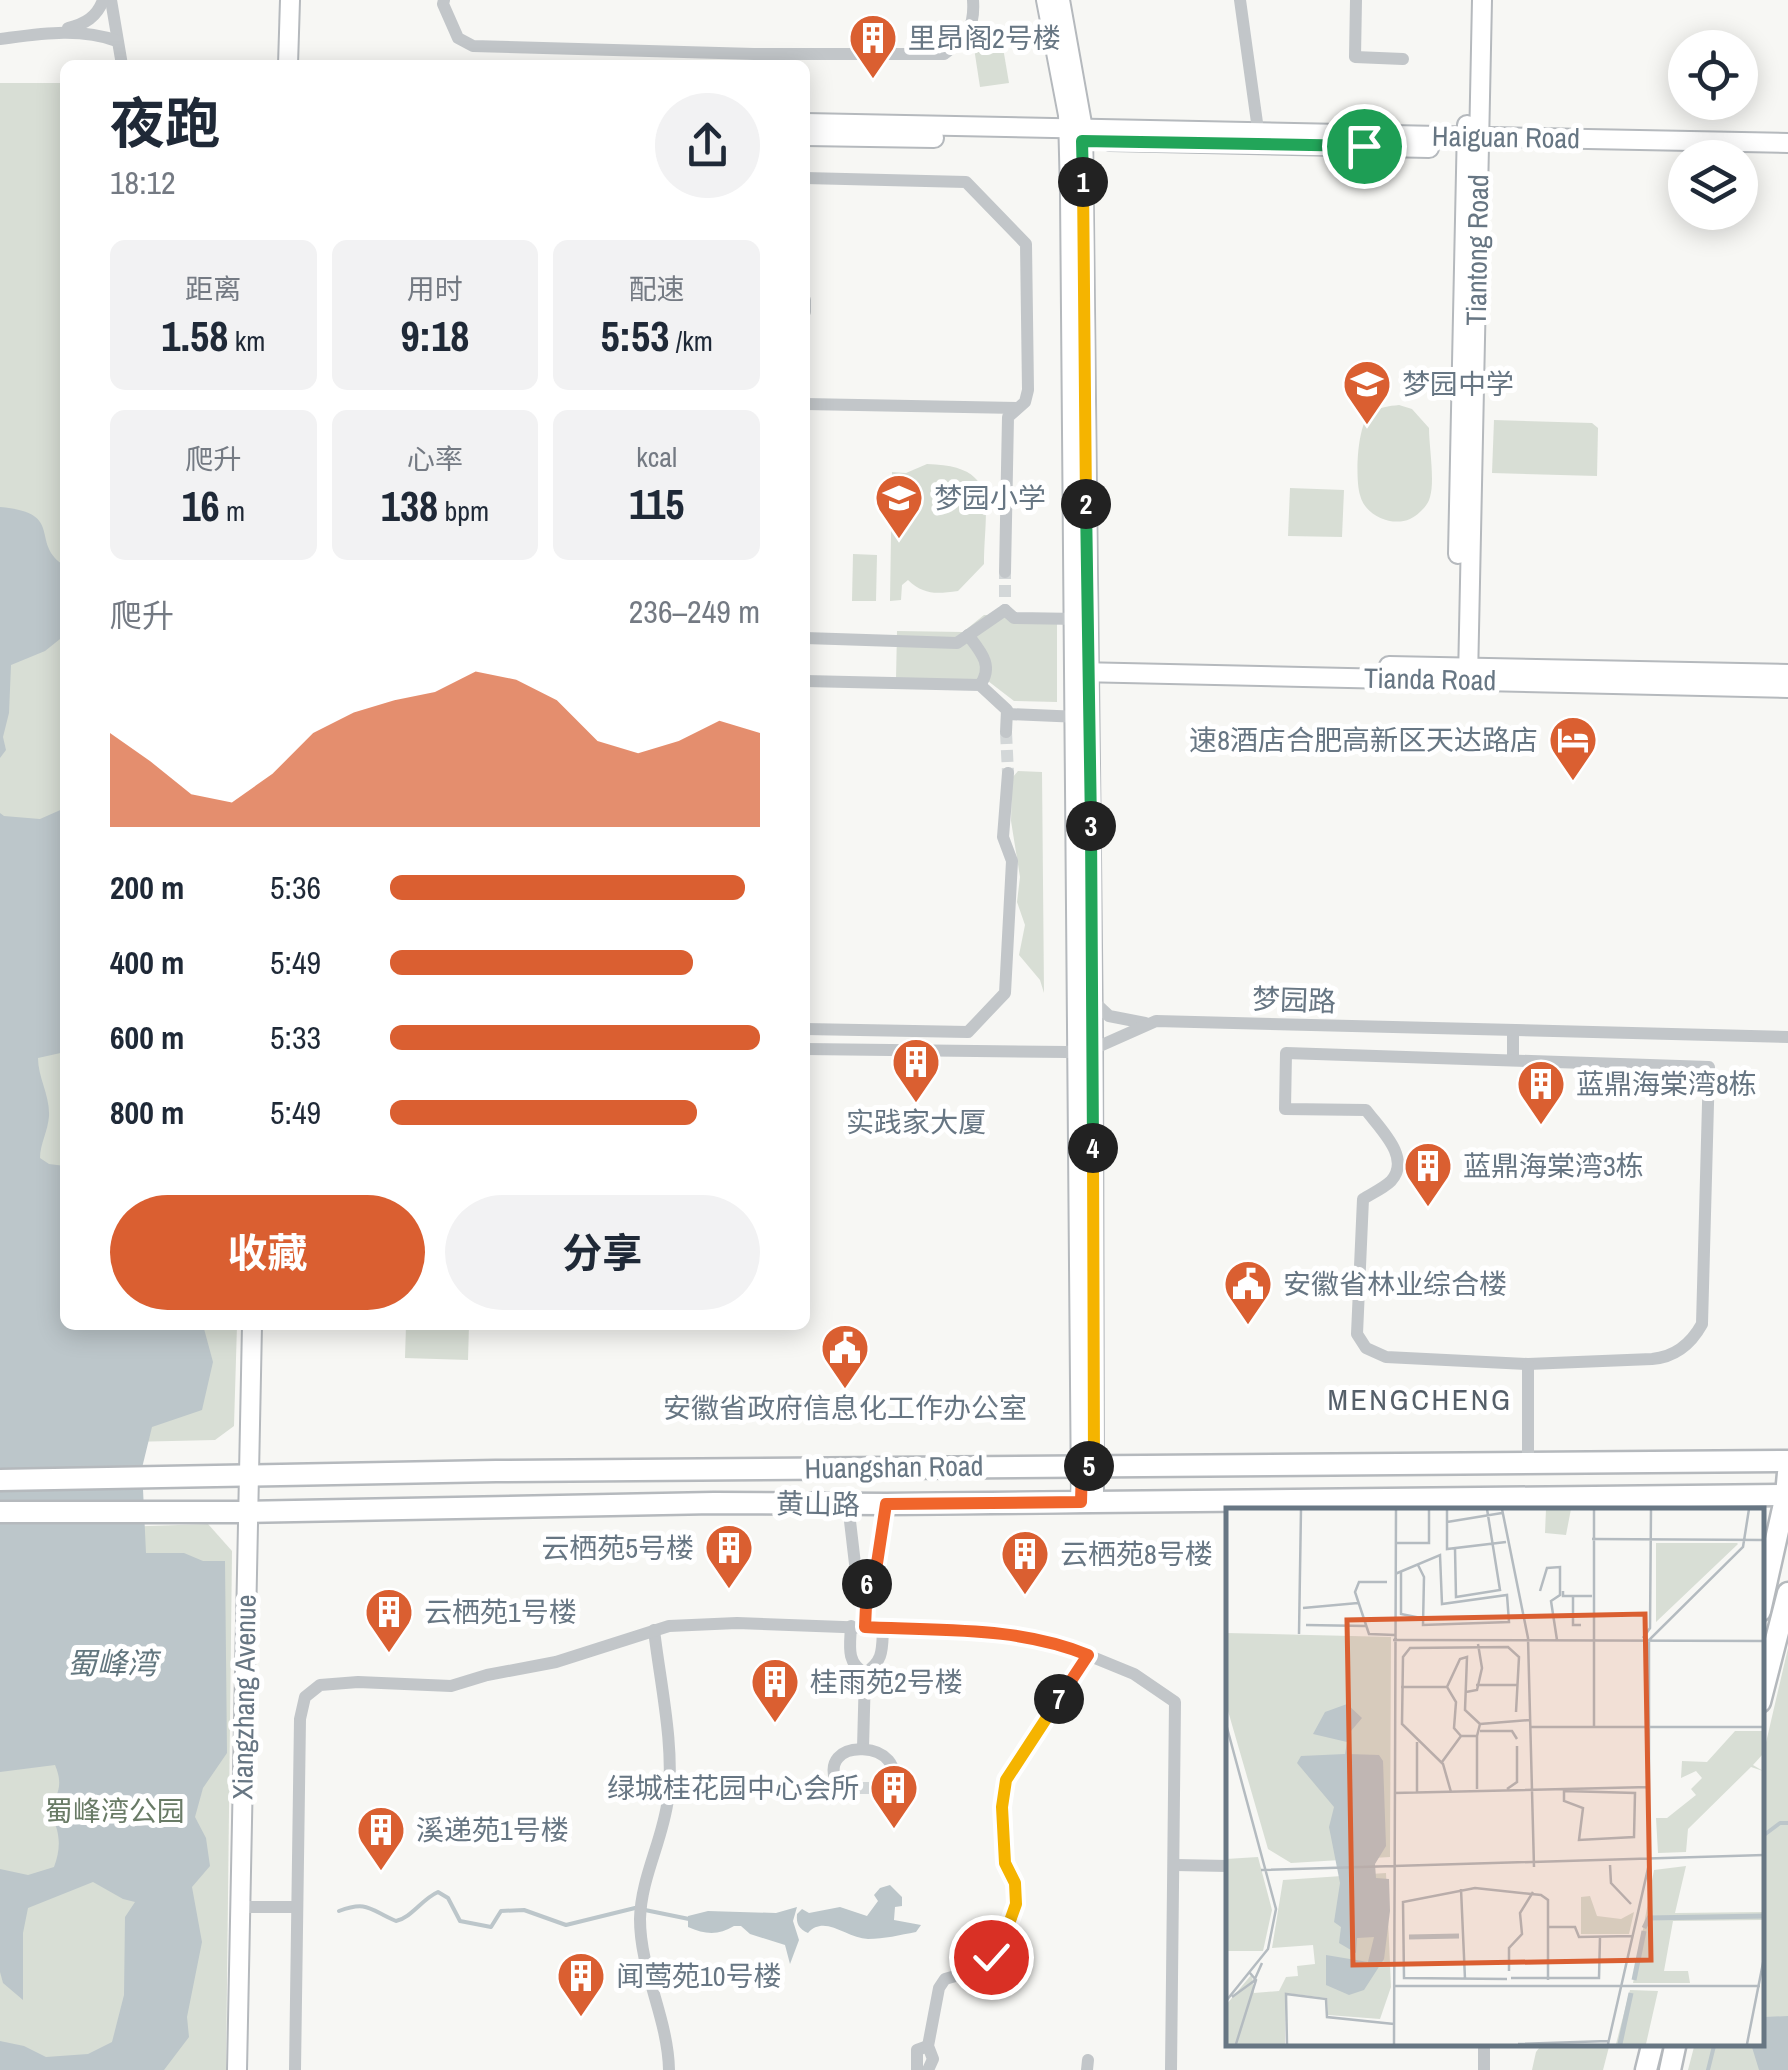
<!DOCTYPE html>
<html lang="zh">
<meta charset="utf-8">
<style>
:root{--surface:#fff;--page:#f2f2f3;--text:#1f2937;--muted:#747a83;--accent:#da5f31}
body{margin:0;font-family:"Archivo Narrow","Noto Sans SC",sans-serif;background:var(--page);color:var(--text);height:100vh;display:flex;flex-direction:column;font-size:38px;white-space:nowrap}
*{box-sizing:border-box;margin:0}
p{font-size:32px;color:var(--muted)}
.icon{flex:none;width:55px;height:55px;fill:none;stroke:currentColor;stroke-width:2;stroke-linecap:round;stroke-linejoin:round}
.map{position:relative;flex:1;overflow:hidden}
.details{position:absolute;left:60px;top:60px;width:750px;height:1270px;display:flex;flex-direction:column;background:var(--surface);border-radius:15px;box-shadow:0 5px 25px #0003}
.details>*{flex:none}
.fabs{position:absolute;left:1668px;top:30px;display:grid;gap:20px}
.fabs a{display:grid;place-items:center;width:90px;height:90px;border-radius:50%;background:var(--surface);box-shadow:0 5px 25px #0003;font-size:50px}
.pin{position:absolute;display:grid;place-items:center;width:85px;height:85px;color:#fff;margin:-42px;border:5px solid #fff;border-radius:50%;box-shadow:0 2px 10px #0007}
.km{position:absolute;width:50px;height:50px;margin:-25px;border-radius:50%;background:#222;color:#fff;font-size:28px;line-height:50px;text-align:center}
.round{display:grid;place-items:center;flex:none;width:105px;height:105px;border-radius:52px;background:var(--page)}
.overview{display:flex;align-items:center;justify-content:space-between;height:170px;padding:0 50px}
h1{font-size:55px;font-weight:700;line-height:75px}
.metrics{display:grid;grid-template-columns:repeat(3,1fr);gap:15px;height:170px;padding:10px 50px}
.metrics div{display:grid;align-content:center;border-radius:15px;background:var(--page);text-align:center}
.metrics b{font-size:42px;font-weight:700}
.metrics small{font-size:28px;font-weight:400}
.metrics p{font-size:28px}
.chart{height:280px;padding:20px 50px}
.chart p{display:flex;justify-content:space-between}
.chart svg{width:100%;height:180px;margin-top:10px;fill:var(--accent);opacity:.7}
.primary-button{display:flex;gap:20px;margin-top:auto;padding:20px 50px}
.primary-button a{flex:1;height:115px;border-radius:60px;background:var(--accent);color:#fff;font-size:40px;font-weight:700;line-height:115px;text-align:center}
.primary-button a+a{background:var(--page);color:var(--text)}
ul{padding:0 50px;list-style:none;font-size:32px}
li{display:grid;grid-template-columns:160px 120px 1fr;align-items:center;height:75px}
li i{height:25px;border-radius:12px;background:var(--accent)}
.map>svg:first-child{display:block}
.green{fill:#d8ded5}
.water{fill:#bcc6ca}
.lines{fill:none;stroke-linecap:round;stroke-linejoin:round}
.stream{stroke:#bcc6ca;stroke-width:4}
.street-tunnel{stroke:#d3d7d8;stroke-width:12;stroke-dasharray:12 6;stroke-linecap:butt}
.secondary-casing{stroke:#b5b9bd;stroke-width:22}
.primary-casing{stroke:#b5b9bd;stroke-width:25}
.street{stroke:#c2c6c9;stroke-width:12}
.secondary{stroke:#fff;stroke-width:18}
.primary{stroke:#fff;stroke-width:20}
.split-1-casing{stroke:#fff;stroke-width:20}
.split-2-casing{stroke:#fff;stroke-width:20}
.split-3-casing{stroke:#fff;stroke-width:20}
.split-4-casing{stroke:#fff;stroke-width:20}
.split-5-casing{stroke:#fff;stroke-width:20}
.split-6-casing{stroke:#fff;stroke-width:20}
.split-7-casing{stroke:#fff;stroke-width:20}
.split-8-casing{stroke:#fff;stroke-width:20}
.split-1{stroke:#22a559;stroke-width:12}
.split-2{stroke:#f5b400;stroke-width:12}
.split-3{stroke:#22a559;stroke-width:12}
.split-4{stroke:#22a559;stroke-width:12}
.split-5{stroke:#f5b400;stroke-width:12}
.split-6{stroke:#f0652b;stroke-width:12}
.split-7{stroke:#f0652b;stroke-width:12}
.split-8{stroke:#f5b400;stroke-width:12}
.labels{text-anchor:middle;stroke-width:10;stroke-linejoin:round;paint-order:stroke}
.poi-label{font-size:28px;fill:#677683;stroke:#fff;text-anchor:start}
.street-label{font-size:28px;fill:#677683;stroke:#fff}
.park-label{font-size:28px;fill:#697b66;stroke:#fff}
.neighbourhood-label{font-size:30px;letter-spacing:2.5px;fill:#555f69;stroke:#fff}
.water-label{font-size:30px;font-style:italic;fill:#63777f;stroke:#fff}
.inset-river{fill:none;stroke:#bcc6ca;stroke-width:5}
.inset-road{fill:none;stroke:#b4bbc0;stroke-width:2.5}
.view{fill:#da5f31;fill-opacity:0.15;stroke:#da5f31;stroke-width:5}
.inset-edge{fill:none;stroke:#677683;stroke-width:5}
</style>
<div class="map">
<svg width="1788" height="2070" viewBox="0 0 1788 2070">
<rect width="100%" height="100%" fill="#f7f7f4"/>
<g class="green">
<path d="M1000,30L1009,83L980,87L972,35Z"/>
<path d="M0,83H65V1325H237L234,1426L215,1440L0,1445Z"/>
<path d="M1399,405L1412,409L1429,428C1429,446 1435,481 1430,497C1428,506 1418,515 1410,519C1392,527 1365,516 1360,495C1355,478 1357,425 1370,414C1379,407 1389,406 1399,405Z"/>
<path d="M1494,420L1592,423L1598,428L1597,476L1492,473Z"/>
<path d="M927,464C1002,466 984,506 984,564L958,591C936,594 924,595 908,580L902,585L901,600L890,601L892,472L906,473Z"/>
<path d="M1290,488L1344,490L1342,537L1288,536Z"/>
<path d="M853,554L877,555L876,601H852Z"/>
<path d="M984,615L1044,616L1057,622V702L1014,701L988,681L896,679L897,631L963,632Z"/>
<path d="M1018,771L1042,772L1044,993L1040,980L1019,955L1025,925L1017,902L1020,877L1011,821L1012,778Z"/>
<path d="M406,1325H469L468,1360L405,1358Z"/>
<path d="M208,1524L232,1551L226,2070H0V1531Z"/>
<path d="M1788,1648V2070H1688L1695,2043L1760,2042L1761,1764Z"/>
<path d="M1543,2043H1595L1597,2046L1599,2043H1610L1603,2070H1532L1536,2052Z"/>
</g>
<g class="water">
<path d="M0,507C67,513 28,543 65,566V635L45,651L11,665L9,713L3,737L6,750L0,758Z"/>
<path d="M65,808V1052L38,1058C38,1078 50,1095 49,1116C48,1131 40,1144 40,1158L49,1164L65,1166V1325H203L213,1362L202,1410L152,1427L142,1468L146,1553H184L203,1561H225L227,1753L203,1788L195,1817L206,1838L210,1866L192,1887L202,1942L187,2017L189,2037L164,2070H0V2041L24,2046L46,2057L88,2054L112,2042L124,1995L125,1917L135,1902L123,1899L93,1882L28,1908L23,1933V2000L3,1983L0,1972V1869L28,1875L54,1867C62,1846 60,1829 48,1810C59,1794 63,1784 55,1765L0,1772V813L4,816L40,819Z"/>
<path d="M890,1885L902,1897V1906L895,1907L894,1920L921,1925L916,1932C900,1935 884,1939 868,1939C847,1939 825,1914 808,1933C799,1929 796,1924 797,1914L802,1909L809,1913L840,1907L867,1916L878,1901L874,1895L880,1888Z"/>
<path d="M797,1907L793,1921L799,1940L790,1964L785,1945L750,1934L741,1926H734C719,1935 706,1935 688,1927V1916L708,1911L776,1913Z"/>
<path d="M1788,2016V2070H1759L1751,2044L1760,2042L1761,2025L1764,2017Z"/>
</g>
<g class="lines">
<g class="stream">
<path d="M1760,1838L1780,1823H1788"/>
<path d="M645,1910L689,1919"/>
<path d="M339,1911C368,1900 370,1910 396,1921C411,1918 422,1899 438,1892L448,1898L460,1921L491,1927L501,1911L524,1910L566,1925L635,1908"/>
<path d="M1708,2070L1715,2042"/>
</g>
<g class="street-tunnel">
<path d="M1005,597V572"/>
<path d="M1006,732L1008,773"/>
<path d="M839,1788H888"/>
</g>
<g class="secondary-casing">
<g id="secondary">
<path d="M1046,0L1068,115L1070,193L1081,1502"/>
<path d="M1060,0L1083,129L1093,1037L1094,1502"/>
<path d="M288,65L290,0"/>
<path d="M805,123L1788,143"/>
<path d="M805,136L934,138"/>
<path d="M1110,141L1429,148"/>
<path d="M1458,554L1467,125"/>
<path d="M1389,666L1788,674"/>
<path d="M1078,672L1788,688"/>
<path d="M1468,679L1482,0"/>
<path d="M237,2070L252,1325"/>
</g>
</g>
<g class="primary-casing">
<g id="primary">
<path d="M0,1480L496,1471L1788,1461"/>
<path d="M0,1512H247L714,1503L886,1504L1788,1495"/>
<path d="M1760,1611L1786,1495L1788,1473"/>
<path d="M1760,1702L1788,1593"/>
<path d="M1646,2070L1653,2042"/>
<path d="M1670,2070L1676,2042"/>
</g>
</g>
<g class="street">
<path d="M111,0L122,65"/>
<path d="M444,0L443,4L458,38L473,46L754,54H944C967,38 975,27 973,0"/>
<path d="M1240,0L1259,137"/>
<path d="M1356,0L1355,57L1403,59"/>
<path d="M68,28C85,24 97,17 103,0"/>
<path d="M0,39C39,34 79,27 117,41"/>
<path d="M805,178L966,182L1026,244L1028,390L1025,402L1008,417L1005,572"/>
<path d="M805,300V312"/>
<path d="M805,404L1017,408"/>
<path d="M1005,610L1014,618L1079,619"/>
<path d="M968,635C981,652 994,666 980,685"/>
<path d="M805,638L957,643L1005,610"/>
<path d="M805,681L980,685L1007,710L1006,732"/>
<path d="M1007,714L1080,717"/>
<path d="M1093,1001L1109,1016L1145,1023"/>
<path d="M805,1029L968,1032L1005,993L1012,861L1003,837L1008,773"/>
<path d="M1513,1030V1060"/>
<path d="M805,1049L1067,1052L1102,1045L1156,1021L1788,1037"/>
<path d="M1286,1053L1709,1067L1702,1324C1691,1344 1675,1357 1652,1359L1528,1364L1386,1357L1366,1348L1357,1334L1363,1199C1371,1194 1384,1188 1391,1181C1412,1158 1380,1129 1366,1110L1285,1109Z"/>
<path d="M1528,1462V1364"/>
<path d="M848,1504L855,1564L867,1581"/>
<path d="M851,1626C850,1646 846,1663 865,1673"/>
<path d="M865,1627L867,1581L876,1570L886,1504"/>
<path d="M654,1630C660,1682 675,1747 668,1799C663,1840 641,1877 640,1919C640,1971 668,2018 669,2070"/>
<path d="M865,1673C884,1661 882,1649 883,1628"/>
<path d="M863,1748L865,1673"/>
<path d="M839,1788C809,1732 917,1741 888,1788"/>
<path d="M1175,1865L1228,1866"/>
<path d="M240,1907H296"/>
<path d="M295,2070L300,1719L305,1697L320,1685L358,1682L451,1686L487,1675L556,1662L669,1626L737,1623L1005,1633L1068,1647L1134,1674L1175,1702L1171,2070"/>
<path d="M917,2070V2050L928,2046"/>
<path d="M928,2070L933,2059L928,2046L939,1988L945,1979L969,1972L991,1957L1006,1932L1016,1904L1015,1883L1005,1863L1002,1807L1006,1779L1088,1655"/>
<path d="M1087,2070L1088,2060"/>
<path d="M1484,2070V2042"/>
</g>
<use href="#secondary" class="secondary"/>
<use href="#primary" class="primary"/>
</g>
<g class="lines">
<g class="split-1-casing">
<path id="split-1" d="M1083,182L1082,141L1364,146"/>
</g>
<g class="split-2-casing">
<path id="split-2" d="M1083,182L1086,504"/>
</g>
<g class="split-3-casing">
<path id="split-3" d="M1086,504L1091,826"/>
</g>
<g class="split-4-casing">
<path id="split-4" d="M1091,826L1093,1148"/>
</g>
<g class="split-5-casing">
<path id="split-5" d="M1089,1466H1094L1093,1148"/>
</g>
<g class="split-6-casing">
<path id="split-6" d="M867,1584L876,1570L886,1504L1081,1502L1082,1466H1089"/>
</g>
<g class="split-7-casing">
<path id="split-7" d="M867,1584L865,1627C940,1631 1017,1626 1088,1655L1059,1699"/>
</g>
<g class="split-8-casing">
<path id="split-8" d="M991,1957L1006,1932L1016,1904L1015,1883L1005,1863L1002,1807L1006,1780L1059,1699"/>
</g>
<use href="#split-1" class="split-1"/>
<use href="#split-2" class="split-2"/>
<use href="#split-3" class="split-3"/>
<use href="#split-4" class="split-4"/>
<use href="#split-5" class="split-5"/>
<use href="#split-6" class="split-6"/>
<use href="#split-7" class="split-7"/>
<use href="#split-8" class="split-8"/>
</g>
<defs>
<g id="building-pin" transform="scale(2.5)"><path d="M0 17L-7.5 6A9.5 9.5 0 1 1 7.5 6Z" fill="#da5f31" stroke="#fff"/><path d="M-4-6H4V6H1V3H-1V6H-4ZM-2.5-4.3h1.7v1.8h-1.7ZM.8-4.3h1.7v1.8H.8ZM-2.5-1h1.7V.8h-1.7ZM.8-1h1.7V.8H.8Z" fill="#fff"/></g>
<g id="school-pin" transform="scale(2.5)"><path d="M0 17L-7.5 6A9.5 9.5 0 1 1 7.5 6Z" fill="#da5f31" stroke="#fff"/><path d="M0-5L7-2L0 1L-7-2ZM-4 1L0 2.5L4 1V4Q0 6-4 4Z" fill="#fff"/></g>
<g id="hotel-pin" transform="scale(2.5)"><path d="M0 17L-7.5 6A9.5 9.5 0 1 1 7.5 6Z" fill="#da5f31" stroke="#fff"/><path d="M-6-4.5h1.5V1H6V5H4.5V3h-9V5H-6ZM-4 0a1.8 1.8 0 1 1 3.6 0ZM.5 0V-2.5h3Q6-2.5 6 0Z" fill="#fff"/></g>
<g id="civic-pin" transform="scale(2.5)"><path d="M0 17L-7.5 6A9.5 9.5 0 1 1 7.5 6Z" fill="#da5f31" stroke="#fff"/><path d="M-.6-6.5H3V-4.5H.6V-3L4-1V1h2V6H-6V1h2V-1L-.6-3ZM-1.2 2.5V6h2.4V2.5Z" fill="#fff"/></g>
</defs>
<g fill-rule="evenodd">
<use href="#building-pin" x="873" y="38"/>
<use href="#school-pin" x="1367" y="384"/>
<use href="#school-pin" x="899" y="498"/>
<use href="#hotel-pin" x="1573" y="740"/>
<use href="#building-pin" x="916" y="1062"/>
<use href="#building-pin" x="1541" y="1084"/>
<use href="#building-pin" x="1428" y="1166"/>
<use href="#civic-pin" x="1248" y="1284"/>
<use href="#civic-pin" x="845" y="1348"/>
<use href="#building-pin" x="729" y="1548"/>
<use href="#building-pin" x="1025" y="1554"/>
<use href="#building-pin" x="389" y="1612"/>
<use href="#building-pin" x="775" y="1682"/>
<use href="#building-pin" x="894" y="1788"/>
<use href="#building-pin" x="381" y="1830"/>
<use href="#building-pin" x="581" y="1976"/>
</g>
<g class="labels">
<g class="poi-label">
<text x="908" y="48">里昂阁2号楼</text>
<text x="1402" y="394">梦园中学</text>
<text x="934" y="508">梦园小学</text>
<text x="1538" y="750" text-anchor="end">速8酒店合肥高新区天达路店</text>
<text x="1576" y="1094">蓝鼎海棠湾8栋</text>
<text x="916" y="1132" text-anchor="middle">实践家大厦</text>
<text x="1463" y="1176">蓝鼎海棠湾3栋</text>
<text x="1283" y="1294">安徽省林业综合楼</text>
<text x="845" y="1418" text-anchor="middle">安徽省政府信息化工作办公室</text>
<text x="694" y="1558" text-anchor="end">云栖苑5号楼</text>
<text x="1060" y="1564">云栖苑8号楼</text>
<text x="424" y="1622">云栖苑1号楼</text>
<text x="810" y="1692">桂雨苑2号楼</text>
<text x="859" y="1798" text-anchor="end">绿城桂花园中心会所</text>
<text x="416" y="1840">溪递苑1号楼</text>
<text x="616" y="1986">闻莺苑10号楼</text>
</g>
<g class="street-label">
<text transform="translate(1506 137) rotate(1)" y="10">Haiguan Road</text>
<text transform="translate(1477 250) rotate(-89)" y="10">Tiantong Road</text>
<text transform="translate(1430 679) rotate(1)" y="10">Tianda Road</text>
<text transform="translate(1294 1000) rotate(2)" y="10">梦园路</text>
<text transform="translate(894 1467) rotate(-1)" y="10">Huangshan Road</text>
<text transform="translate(818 1504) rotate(1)" y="10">黄山路</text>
<text transform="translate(244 1697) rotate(-89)" y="10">Xiangzhang Avenue</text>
</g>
<g class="park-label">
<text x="115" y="1821">蜀峰湾公园</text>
</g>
<g class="neighbourhood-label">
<text x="1420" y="1410">MENGCHENG</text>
</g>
<g class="water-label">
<text x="112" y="1674">蜀峰湾</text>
</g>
</g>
<g transform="translate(1226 1508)">
<rect width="538" height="538" fill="#f7f7f4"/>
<path d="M320,1H345L340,27L319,25ZM430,35H511L512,36L430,114ZM0,125L165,129L164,349L65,355L42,341L0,196ZM509,223H537V246L527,257L537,263L525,259L462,321L460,344L432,345L430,310H441L470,287L465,281L476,270L470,263L455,270L456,253L481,254ZM32,349L46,402L37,443H0V351ZM460,358L449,405L537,404V412L447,413L438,463H462L464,475H407L428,362ZM160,365L165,479L154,511L102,507L101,490L59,485V536H0V497L26,466L28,485L53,483L60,469L72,468L71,458L89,456L87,437L46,440L57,372ZM364,388L371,408L395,411L408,404L403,426H355V389ZM404,482L432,483L420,536H390Z" fill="#d8ded5"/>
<path d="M121,196L136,210L125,223L122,246L153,247L157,253L160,338L149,356L150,370L163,371L164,403L158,451L138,482L123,487L100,477V447L142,454L148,429L131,430L130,445L113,435L115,419L108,414L114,375L103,319L108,299L71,255L75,248L119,246L121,234L87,226L99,204Z" fill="#bcc6ca"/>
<path class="inset-river" d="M418,420L423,410L538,408M183,429L233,428M408,472L418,423M394,536L405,485"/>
<path class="inset-road" d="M221,1V41L280,34M276,1L302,130L308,359M221,14L276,5M366,31L538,32M169,35H203V1M229,41L230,89L274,82L261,1M175,64V106L195,110M169,66L214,47L216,96L281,87L283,114L197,117L198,69L192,57M161,74H133L129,84L143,126L169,127M314,83L321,60L334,59V87L325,93L331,132M337,83V88H366M347,88V117H355M77,100L132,95M80,117L140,118M73,126L75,1M417,130L424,120L425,1M167,132L538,133M241,149L239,202L254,216L251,228H235L228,220L230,194L221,179L234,151ZM250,177H292M175,179H221M240,184L251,182L256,160L252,136M0,216L50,401L42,441L0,493M254,216L304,212M304,219H538M368,219V1M254,223H286L291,231M251,228V281M191,234V285M216,254L235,228M281,281L291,274V238M338,283L409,285L408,329L353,332L357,300L338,293ZM225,284L217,256L176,216L177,149L184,140L282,139L293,149L290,204M168,285L423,279M384,357L385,375L405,396M35,362L538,347M235,381L239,471M322,419H349L353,429L406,428M283,463V440L296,426L294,405L307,384M285,470H373L374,429M281,471L178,470L177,394L249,380L315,387L322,392V472M168,478H534M6,489L28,473L36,455M10,536L30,472L24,465M61,536L60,486L100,491L101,509L168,516M168,536L170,1M292,536L382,533M382,536L423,356V132L517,39L523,1M521,536L538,450"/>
<path class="view" d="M419,106L425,452L127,457L121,112Z"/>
<rect width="538" height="538" class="inset-edge"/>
</g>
</svg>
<div class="fabs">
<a><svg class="icon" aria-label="locate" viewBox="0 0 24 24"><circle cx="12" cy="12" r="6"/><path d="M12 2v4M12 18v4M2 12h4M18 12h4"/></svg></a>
<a><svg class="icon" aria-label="layers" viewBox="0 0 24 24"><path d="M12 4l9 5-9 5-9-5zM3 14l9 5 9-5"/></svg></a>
</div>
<div class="pin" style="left:1364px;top:146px;background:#1e9e55"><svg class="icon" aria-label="arrive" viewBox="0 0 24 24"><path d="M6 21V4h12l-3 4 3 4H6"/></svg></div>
<div class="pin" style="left:991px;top:1957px;background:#d93025"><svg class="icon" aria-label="check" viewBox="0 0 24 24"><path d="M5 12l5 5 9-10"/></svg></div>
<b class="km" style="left:1083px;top:182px">1</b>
<b class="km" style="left:1086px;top:504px">2</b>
<b class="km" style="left:1091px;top:826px">3</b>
<b class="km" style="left:1093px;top:1148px">4</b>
<b class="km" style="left:1089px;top:1466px">5</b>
<b class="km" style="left:867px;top:1584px">6</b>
<b class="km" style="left:1059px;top:1699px">7</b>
<section class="details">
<div class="overview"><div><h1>夜跑</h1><p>18:12</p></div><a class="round"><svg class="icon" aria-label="share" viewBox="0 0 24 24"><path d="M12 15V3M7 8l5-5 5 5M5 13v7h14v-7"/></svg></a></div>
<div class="metrics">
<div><p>距离</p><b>1.58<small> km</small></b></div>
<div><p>用时</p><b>9:18</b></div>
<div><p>配速</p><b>5:53<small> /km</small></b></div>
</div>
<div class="metrics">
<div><p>爬升</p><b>16<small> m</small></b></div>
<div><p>心率</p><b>138<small> bpm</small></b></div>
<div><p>kcal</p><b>115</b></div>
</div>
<div class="chart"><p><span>爬升</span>236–249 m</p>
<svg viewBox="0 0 160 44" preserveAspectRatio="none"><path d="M0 44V21L10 28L20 36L30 38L40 31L50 21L60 16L70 13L80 11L90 6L100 8L110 13L120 23L130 26L140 23L150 18L160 21V44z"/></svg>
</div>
<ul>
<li><b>200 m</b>5:36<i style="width:96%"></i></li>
<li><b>400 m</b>5:49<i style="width:82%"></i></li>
<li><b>600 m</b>5:33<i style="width:100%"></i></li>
<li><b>800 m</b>5:49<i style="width:83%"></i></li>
</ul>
<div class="primary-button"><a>收藏</a><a>分享</a></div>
</section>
</div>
